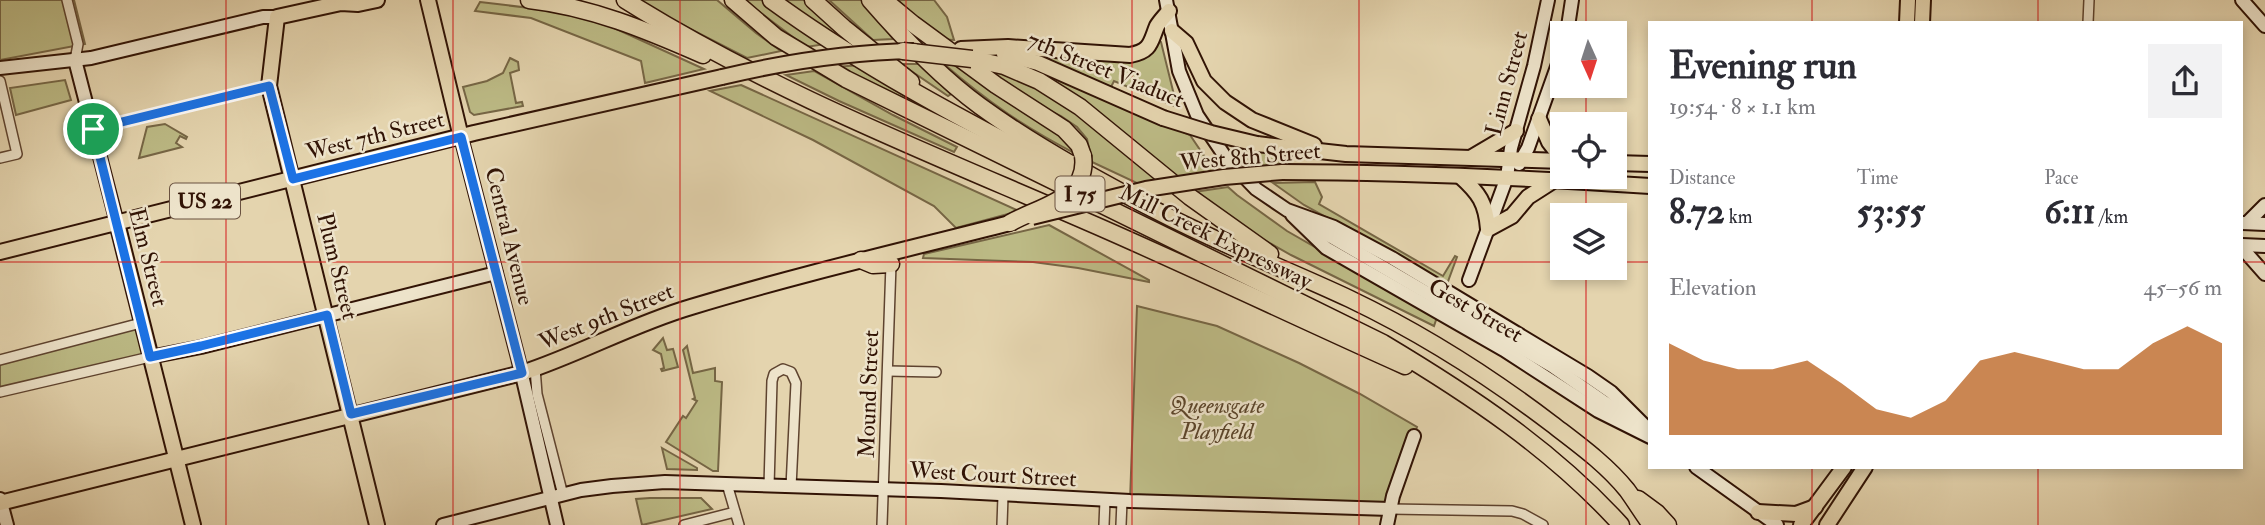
<!DOCTYPE html>
<meta charset="utf-8">
<style>
:root{--surface:#fff;--page:#f2f2f3;--text:#2b2b33;--muted:#7c7c81;--accent:#b45309}
body{margin:0;font-family:"IM FELL Double Pica",serif;background:var(--page);color:var(--text);height:100vh;display:flex;flex-direction:column;font-size:26px;white-space:nowrap}
*{box-sizing:border-box;margin:0}
p{font-size:23px;color:var(--muted)}
.icon{flex:none;width:38px;height:38px;fill:none;stroke:currentColor;stroke-width:2;stroke-linecap:round;stroke-linejoin:round}
.map{position:relative;flex:1;overflow:hidden}
.side{position:absolute;left:1648px;top:21px;width:595px;height:448px;display:flex;flex-direction:column;background:var(--surface);border-radius:0px;box-shadow:0 4px 10px #0003}
.side>*{flex:none}
.needle{width:46px;rotate:177deg}
.tools{position:absolute;left:1550px;top:21px;display:grid;gap:14px}
.tools a{display:grid;place-items:center;width:77px;height:77px;border-radius:0px;background:var(--surface);box-shadow:0 4px 10px #0003;font-size:35px}
.pin{position:absolute;display:grid;place-items:center;width:60px;height:60px;color:#fff;margin:-30px;border:4px solid #fff;border-radius:50%;box-shadow:0 2px 7px #0007}
.round{display:grid;place-items:center;flex:none;width:74px;height:74px;border-radius:0px;background:var(--page)}
.headline{display:flex;align-items:center;justify-content:space-between;height:119px;padding:0 21px}
h1{font-size:38px;font-weight:700;line-height:52px}
.stats{display:grid;grid-template-columns:repeat(3,1fr);gap:10px;height:119px;padding:7px 21px}
.stats div{display:grid;align-content:center}
.stats b{font-size:35px;font-weight:700}
.stats small{font-size:19px;font-weight:400}
.stats p{font-size:19px}
.chart{height:196px;padding:14px 21px}
.chart p{display:flex;justify-content:space-between}
.chart svg{width:100%;height:126px;margin-top:7px;fill:var(--accent);opacity:.7}
.map>svg:first-child{display:block}
.green{fill:#bcba85;stroke:#766645;stroke-width:2}
.lines{fill:none;stroke-linecap:round;stroke-linejoin:round}
.street-casing{stroke:#5e432f;stroke-width:12}
.secondary-casing{stroke:#311305;stroke-width:16}
.primary-casing{stroke:#311305;stroke-width:18}
.highway-casing{stroke:#311305;stroke-width:19}
.street{stroke:#ede3ca;stroke-width:9}
.secondary{stroke:#ede3ca;stroke-width:12}
.primary{stroke:#e4d4ae;stroke-width:14}
.highway{stroke:#e4d4ae;stroke-width:16}
.primary-bridge-casing{stroke:#311305;stroke-width:18;stroke-linecap:butt}
.highway-bridge-casing{stroke:#311305;stroke-width:19;stroke-linecap:butt}
.primary-bridge{stroke:#e4d4ae;stroke-width:14}
.highway-bridge{stroke:#e4d4ae;stroke-width:16}
.route-casing{stroke:#fff;stroke-width:14}
.route{stroke:#1a73e8;stroke-width:9}
.grid{fill:none;stroke:#d62828;stroke-width:2;stroke-opacity:0.55}
.labels{text-anchor:middle;stroke-width:5;stroke-linejoin:round;paint-order:stroke}
.shield{fill:#ede3ca;stroke:#695140;stroke-width:2}
.shield-label{font-size:21px;font-weight:bold;fill:#311305}
.street-label{font-size:23px;fill:#311305;stroke:#ede3ca}
.park-label{font-size:23px;font-style:italic;fill:#5b452b;stroke:#ede3ca}
</style>
<div class="map">
<svg width="2265" height="525" viewBox="0 0 2265 525">
<rect width="100%" height="100%" fill="#e4d4ae"/>
<filter id="stains"><feTurbulence type="fractalNoise" baseFrequency=".00286" numOctaves="4"/><feColorMatrix values="0 0 0 0 .2 0 0 0 0 .09 0 0 0 0 .02 0 0 0 .5 -.17"/></filter>
<radialGradient id="worn" r=".72"><stop offset=".6" stop-color="#630" stop-opacity="0"/><stop offset="1" stop-color="#630" stop-opacity=".3"/></radialGradient>
<g class="green">
<path d="M0,0H74L85,44L0,60Z"/>
<path d="M640,0H717L756,33L781,51L747,58L663,15Z"/>
<path d="M744,0H764L826,44L806,47Z"/>
<path d="M782,0H807L846,38L843,41Z"/>
<path d="M829,0H862L893,39L873,40Z"/>
<path d="M898,0H934L947,17L954,40L937,39Z"/>
<path d="M480,2L563,12L612,27L704,69L645,83L641,61L531,18L475,11Z"/>
<path d="M1157,41L1161,42L1177,107L1114,81L1110,89L1035,56L1036,51L1106,58Z"/>
<path d="M510,58L518,62L519,70L510,73L516,103L522,102L523,106L474,115L470,112L463,87L487,81L503,73Z"/>
<path d="M1017,62L1032,66L1190,135L1215,172L1177,178Z"/>
<path d="M901,64H920L951,94L948,96Z"/>
<path d="M944,64L959,66L998,95L1069,139L1078,155C1026,128 989,103 944,64Z"/>
<path d="M860,65L1017,157L836,67Z"/>
<path d="M982,69L996,70L1056,96L1160,180L1141,185L1092,162L1087,139L1077,127L1061,116L1032,102Z"/>
<path d="M814,71L893,115L957,147L954,152L839,101L786,75Z"/>
<path d="M65,80L71,100L16,115L10,88Z"/>
<path d="M741,85L1019,211L956,228L934,206L813,140L710,91Z"/>
<path d="M165,124L187,137L186,139L180,136L176,143L182,147L139,158L147,127Z"/>
<path d="M1235,147L1273,154L1283,166L1256,168L1242,158Z"/>
<path d="M1315,182L1322,197L1319,204L1443,276L1455,256L1457,257L1447,284L1304,205L1273,183Z"/>
<path d="M1228,187L1237,195L1287,231L1437,317L1434,326L1291,255L1252,233L1194,192Z"/>
<path d="M1049,225L1149,280V282L1078,268L1033,262L923,258L924,254Z"/>
<path d="M1137,306L1217,326L1299,363L1360,394L1417,427L1390,509L1130,501Z"/>
<path d="M141,323L150,357L0,392V360Z"/>
<path d="M663,338L667,350L673,349L678,367L662,371L661,369L664,368L661,354L653,350Z"/>
<path d="M687,346L693,373L715,368V381L722,382L718,471H713L666,442L683,416L686,418L697,401L693,399L695,398L683,350Z"/>
<path d="M662,448L697,468V470L667,469Z"/>
<path d="M650,498H701L712,509L642,525L636,499Z"/>
</g>
<g class="lines">
<g class="street-casing">
<g id="street">
<path d="M67,0L78,44L75,60"/>
<path d="M2088,23L2089,0"/>
<path d="M0,81L17,154L0,158"/>
<path d="M93,129L269,86"/>
<path d="M0,360L141,323"/>
<path d="M535,368L537,394L563,495"/>
<path d="M888,371L936,372"/>
<path d="M0,392L150,357"/>
<path d="M727,484L739,525"/>
<path d="M769,486L772,381L774,374L783,369L791,372L796,383L791,487"/>
<path d="M1390,509L1512,511L1523,514L1543,525"/>
<path d="M684,525L735,512"/>
<path d="M882,525L891,264"/>
<path d="M1002,525L1003,496"/>
<path d="M1104,525L1105,500"/>
<path d="M1121,525L1122,501"/>
</g>
</g>
<g class="secondary-casing">
<g id="secondary">
<path d="M1166,0L1179,71L1197,115L1226,158L1256,189L1287,210L1334,227L1392,258L1588,376L1611,392L1650,431"/>
<path d="M2242,0L2265,26"/>
<path d="M1567,33L1572,0"/>
<path d="M75,60L117,223"/>
<path d="M0,68L91,58L263,17H277"/>
<path d="M461,137L518,358L557,525"/>
<path d="M1519,164L1528,148L1563,50"/>
<path d="M1292,215L1326,248L1504,350L1598,411L1650,437"/>
<path d="M2242,223L2265,224"/>
<path d="M2247,223L2265,205"/>
<path d="M1311,225L1552,366L1630,420"/>
<path d="M2242,245L2265,246"/>
<path d="M2242,248L2265,274"/>
<path d="M1469,280L1507,177L1511,148L1534,66L1548,0"/>
<path d="M150,357L201,347L496,273"/>
<path d="M1696,467L1777,525"/>
<path d="M0,499L7,525"/>
<path d="M443,525L581,490L612,486L665,482L941,491L1130,501L1390,509"/>
<path d="M1387,525L1393,496L1414,436"/>
</g>
</g>
<g class="primary-casing">
<g id="primary">
<path d="M428,0L461,137"/>
<path d="M1907,23L1908,0"/>
<path d="M1922,23L1923,0"/>
<path d="M1172,31L1186,43L1204,81L1225,102L1252,120L1314,145"/>
<path d="M961,49L1008,47L1130,55C1151,51 1150,43 1157,26C1160,21 1165,16 1169,11"/>
<path d="M1004,54L1038,63L1163,118"/>
<path d="M1539,119L1549,142L1563,160"/>
<path d="M1257,144L1346,154L1563,161"/>
<path d="M1472,157L1516,131"/>
<path d="M1615,163L1650,164"/>
<path d="M1282,172C1405,172 1528,178 1650,186"/>
<path d="M1460,176C1479,193 1486,203 1488,229L1512,216L1528,197L1553,181"/>
<path d="M117,223L193,525"/>
<path d="M0,252L474,133L722,77"/>
<path d="M0,503L522,373C580,354 633,324 691,307C796,275 904,250 1010,223"/>
<path d="M1758,512L1796,514L1815,507"/>
<path d="M377,525L269,86L277,17L341,3L358,4L377,0"/>
<path d="M1801,525L1844,467"/>
<path d="M1827,525L1865,467"/>
</g>
</g>
<g class="highway-casing">
<g id="highway">
<path d="M529,0C591,7 646,30 703,55"/>
<path d="M625,0C773,93 937,156 1097,226C1200,271 1302,320 1405,366"/>
<path d="M733,0L776,37L846,79L1383,343C1470,395 1553,450 1621,525"/>
<path d="M771,0C864,68 966,121 1067,174L1092,185"/>
<path d="M813,0L844,28L911,82"/>
<path d="M870,0C903,38 939,76 980,106C1035,146 1097,180 1157,211C1220,244 1286,269 1350,299C1421,333 1489,376 1552,424C1578,444 1606,464 1627,490C1635,501 1643,514 1651,525"/>
<path d="M884,0L913,24L996,85L1064,129L1079,145L1083,156"/>
<path d="M972,59L1004,66L1039,81L1080,107L1190,197L1270,254"/>
<path d="M861,260L873,265L891,264"/>
<path d="M1638,499L1657,513L1668,525"/>
</g>
</g>
<use href="#street" class="street"/>
<use href="#secondary" class="secondary"/>
<use href="#primary" class="primary"/>
<use href="#highway" class="highway"/>
<g class="primary-bridge-casing">
<g id="primary-bridge">
<path d="M722,77C785,62 849,52 914,51"/>
<path d="M1163,118L1211,133L1257,144"/>
<path d="M1032,217L1146,189L1224,177L1282,172"/>
</g>
</g>
<g class="highway-bridge-casing">
<g id="highway-bridge">
<path d="M903,51L972,59"/>
<path d="M1010,223C1039,206 1089,199 1083,156"/>
</g>
</g>
<use href="#primary-bridge" class="primary-bridge"/>
<use href="#highway-bridge" class="highway-bridge"/>
</g>
<g class="lines">
<g class="route-casing">
<path id="route" d="M269,86L293,179L461,137L522,373L351,414L327,315L201,346L150,357L93,129Z"/>
</g>
<use href="#route" class="route"/>
</g>
<path class="grid" d="M226,0V525M453,0V525M680,0V525M906,0V525M1132,0V525M1359,0V525M1586,0V33M1812,0V23M2038,0V23M1586,86V124M1586,177V215M0,262H1563M1615,262H1650M2242,262H2265M1586,268V525M1812,467V525M2038,467V525"/>
<g class="labels">
<g class="shield">
<rect x="1055.5" y="176.5" width="49" height="35" rx="5"/>
<rect x="170" y="183.5" width="70" height="35" rx="5"/>
</g>
<g class="shield-label">
<text x="1080" y="201">I 75</text>
<text x="205" y="208">US 22</text>
</g>
<g class="street-label">
<text transform="translate(1106 69) rotate(22)" y="8">7th Street Viaduct</text>
<text transform="translate(1506 83) rotate(-75)" y="8">Linn Street</text>
<text transform="translate(375 135) rotate(-14)" y="8">West 7th Street</text>
<text transform="translate(1250 156) rotate(-5)" y="8">West 8th Street</text>
<text transform="translate(510 236) rotate(76)" y="8">Central Avenue</text>
<text transform="translate(1216 236) rotate(26)" y="8">Mill Creek Expressway</text>
<text transform="translate(149 257) rotate(76)" y="8">Elm Street</text>
<text transform="translate(338 266) rotate(76)" y="8">Plum Street</text>
<text transform="translate(1476 310) rotate(30)" y="8">Gest Street</text>
<text transform="translate(606 316) rotate(-22)" y="8">West 9th Street</text>
<text transform="translate(868 394) rotate(-88)" y="8">Mound Street</text>
<text transform="translate(993 474) rotate(3)" y="8">West Court Street</text>
</g>
<g class="park-label">
<text x="1217" y="413">Queensgate<tspan x="1217" dy="26">Playfield</tspan></text>
</g>
</g>
<rect width="100%" height="100%" filter="url(#stains)"/>
<rect width="100%" height="100%" fill="url(#worn)"/>
</svg>
<div class="tools">
<a><svg class="needle" viewBox="-14 -14 28 28"><path d="M0-13l5 13h-10z" fill="#e53935"/><path d="M0 13l5-13h-10z" fill="#7c7c81"/></svg></a>
<a><svg class="icon" aria-label="locate" viewBox="0 0 24 24"><circle cx="12" cy="12" r="6"/><path d="M12 2v4M12 18v4M2 12h4M18 12h4"/></svg></a>
<a><svg class="icon" aria-label="layers" viewBox="0 0 24 24"><path d="M12 4l9 5-9 5-9-5zM3 14l9 5 9-5"/></svg></a>
</div>
<div class="pin" style="left:93px;top:129px;background:#1e9e55"><svg class="icon" aria-label="arrive" viewBox="0 0 24 24"><path d="M6 21V4h12l-3 4 3 4H6"/></svg></div>
<section class="side">
<div class="headline"><div><h1>Evening run</h1><p>19:54 · 8 × 1.1 km</p></div><a class="round"><svg class="icon" aria-label="share" viewBox="0 0 24 24"><path d="M12 15V3M7 8l5-5 5 5M5 13v7h14v-7"/></svg></a></div>
<div class="stats">
<div><p>Distance</p><b>8.72<small> km</small></b></div>
<div><p>Time</p><b>53:55</b></div>
<div><p>Pace</p><b>6:11<small> /km</small></b></div>
</div>
<div class="chart"><p><span>Elevation</span>45–56 m</p>
<svg viewBox="0 0 160 44" preserveAspectRatio="none"><path d="M0 44V12L10 18L20 21L30 21L40 18L50 26L60 35L70 38L80 32L90 18L100 15L110 18L120 21L130 21L140 12L150 6L160 12V44z"/></svg>
</div>
</section>
</div>
